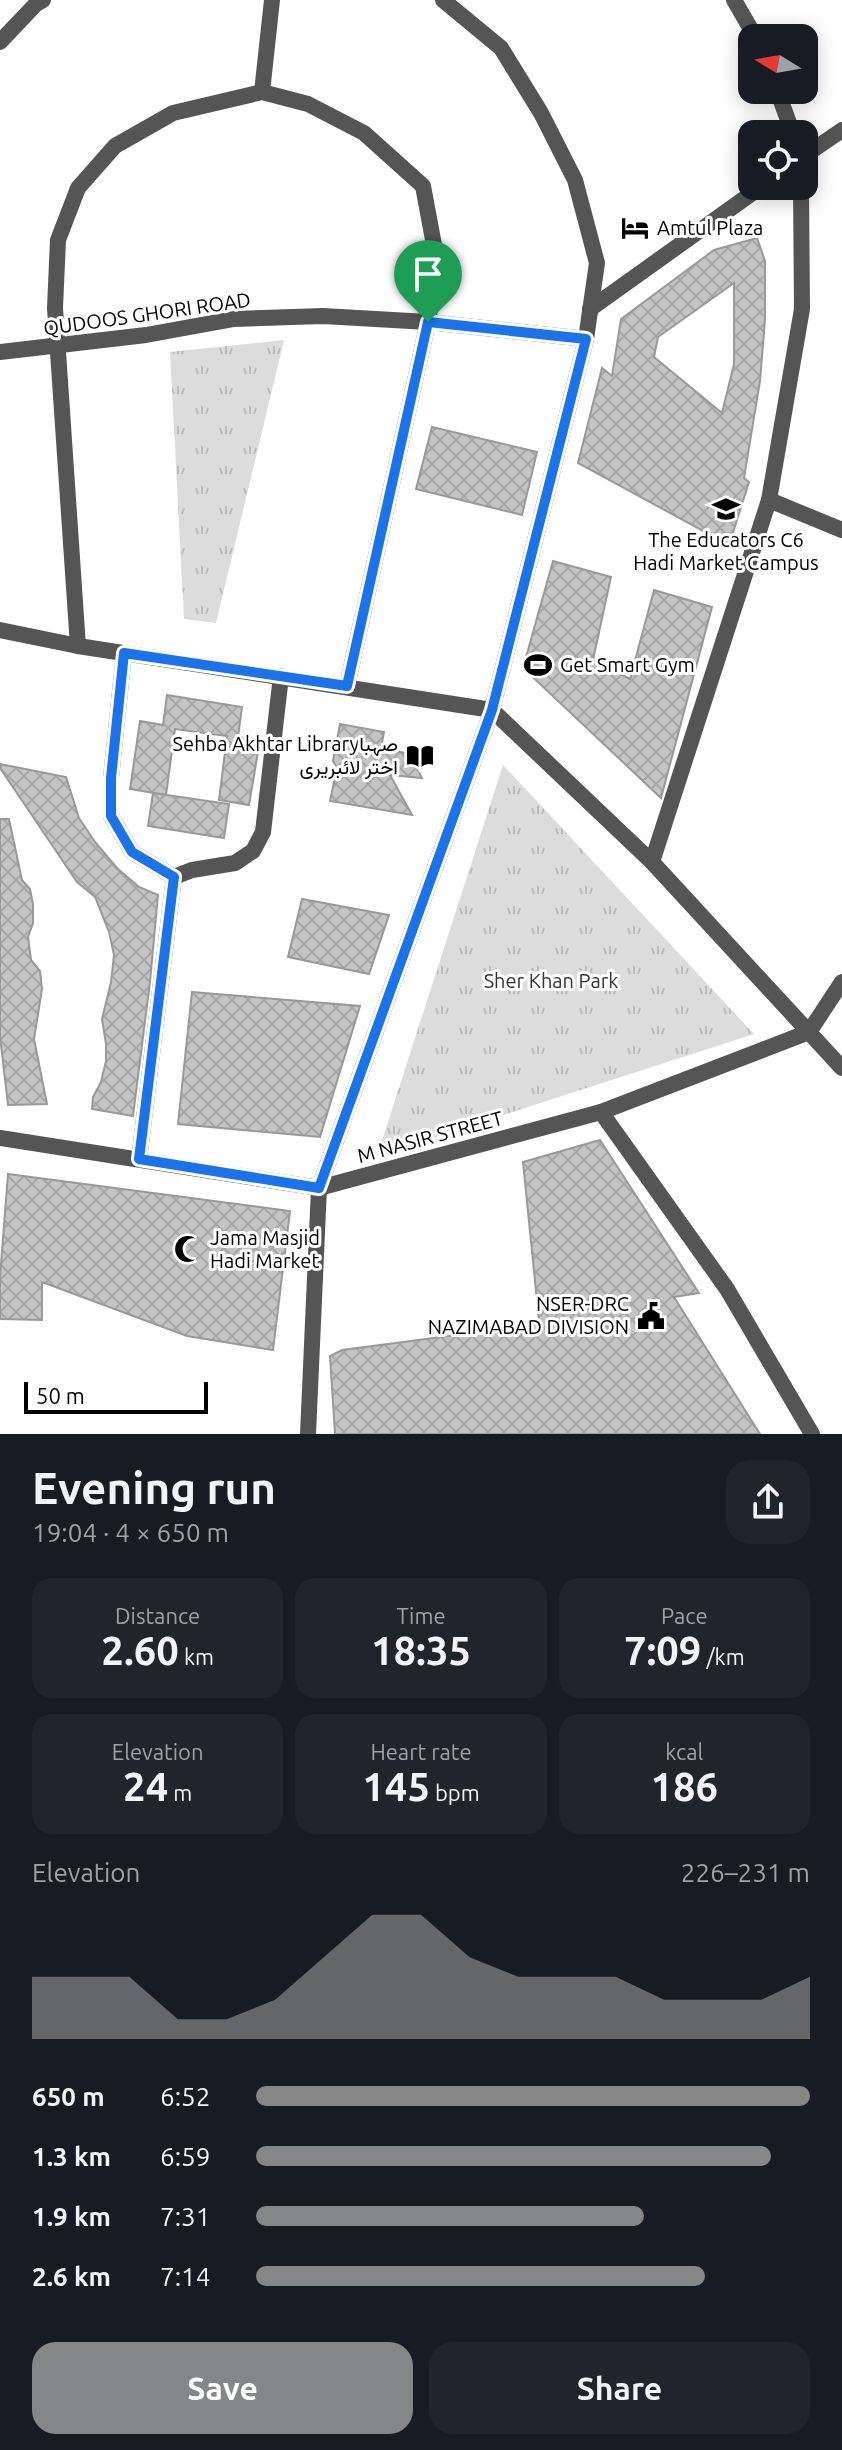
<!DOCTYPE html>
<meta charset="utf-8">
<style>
:root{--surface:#171b24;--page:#20242c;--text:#f1f3f6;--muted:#9ea1a6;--accent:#858687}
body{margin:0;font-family:Ubuntu,Vazirmatn,sans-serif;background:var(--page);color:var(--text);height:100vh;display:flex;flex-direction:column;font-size:30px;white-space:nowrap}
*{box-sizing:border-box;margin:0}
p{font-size:26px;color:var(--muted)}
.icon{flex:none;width:44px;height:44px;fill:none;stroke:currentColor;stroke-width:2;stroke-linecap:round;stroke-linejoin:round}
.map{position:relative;height:1434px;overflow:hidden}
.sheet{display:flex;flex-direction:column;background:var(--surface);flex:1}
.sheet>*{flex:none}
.needle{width:52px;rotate:281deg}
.tools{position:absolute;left:738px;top:24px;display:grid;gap:16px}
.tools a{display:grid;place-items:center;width:80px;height:80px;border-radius:16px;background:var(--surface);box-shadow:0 4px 20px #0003;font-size:40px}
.scale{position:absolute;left:24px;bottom:20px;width:184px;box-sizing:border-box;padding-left:8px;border:4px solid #000;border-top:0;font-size:22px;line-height:28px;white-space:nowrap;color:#000;-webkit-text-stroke:6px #fff;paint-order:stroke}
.pin{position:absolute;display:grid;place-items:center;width:68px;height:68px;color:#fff;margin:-82px -34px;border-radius:50% 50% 50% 0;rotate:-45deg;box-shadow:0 0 8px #0007}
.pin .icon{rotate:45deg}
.round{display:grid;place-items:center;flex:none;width:84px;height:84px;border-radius:24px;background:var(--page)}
.overview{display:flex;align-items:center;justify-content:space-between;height:136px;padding:0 32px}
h1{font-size:44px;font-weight:700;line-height:60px}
.stats{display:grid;grid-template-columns:repeat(3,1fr);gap:12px;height:136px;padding:8px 32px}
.stats div{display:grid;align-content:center;border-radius:20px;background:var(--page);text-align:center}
.stats b{font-size:40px;font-weight:700}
.stats small{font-size:22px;font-weight:400}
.stats p{font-size:22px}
.chart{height:224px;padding:16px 32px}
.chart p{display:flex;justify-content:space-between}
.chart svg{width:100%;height:144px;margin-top:8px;fill:var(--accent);opacity:.7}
.button{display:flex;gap:16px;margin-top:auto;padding:16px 32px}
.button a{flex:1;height:92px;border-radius:24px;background:var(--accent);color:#fff;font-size:32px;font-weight:700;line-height:92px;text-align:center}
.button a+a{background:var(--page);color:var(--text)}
ul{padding:0 32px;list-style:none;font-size:26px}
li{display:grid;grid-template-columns:128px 96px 1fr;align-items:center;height:60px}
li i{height:20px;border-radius:10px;background:var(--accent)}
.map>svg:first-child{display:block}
.grass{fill:url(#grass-tufts)}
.building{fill:url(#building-cross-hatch);stroke:#999;stroke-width:2;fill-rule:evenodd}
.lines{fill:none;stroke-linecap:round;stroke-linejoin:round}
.minor{stroke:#555;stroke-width:16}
.route-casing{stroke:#fff;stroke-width:16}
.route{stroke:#1a73e8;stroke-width:10}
.labels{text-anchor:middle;stroke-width:6;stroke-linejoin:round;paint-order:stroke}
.poi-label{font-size:20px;fill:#000;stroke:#fff;text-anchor:start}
.street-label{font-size:20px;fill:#000;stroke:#fff}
.park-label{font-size:20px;fill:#333;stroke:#fff}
</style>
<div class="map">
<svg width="842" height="1434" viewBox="0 0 842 1434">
<defs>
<pattern id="grass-tufts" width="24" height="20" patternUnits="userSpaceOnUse" patternTransform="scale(2)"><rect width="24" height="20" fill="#dcdcdc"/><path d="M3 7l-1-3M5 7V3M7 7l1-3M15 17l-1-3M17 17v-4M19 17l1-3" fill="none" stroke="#bbb"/></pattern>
<pattern id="building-cross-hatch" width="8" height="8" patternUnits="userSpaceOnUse" patternTransform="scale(2)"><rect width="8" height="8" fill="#c4c4c4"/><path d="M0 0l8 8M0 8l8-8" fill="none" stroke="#a7a7a7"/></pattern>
</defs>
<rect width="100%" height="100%" fill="#fff"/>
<g class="grass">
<path d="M284,340L216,623L184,619L170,352Z"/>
<path d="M503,765L754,1034L377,1156Z"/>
</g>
<g class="building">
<path d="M757,238L765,261V320L760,381L744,478L749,482L729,545L578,463L602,368L612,376L621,319L714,250ZM734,283V364L722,413L654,357L658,337Z"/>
<path d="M432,427L537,452L522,515L416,489Z"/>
<path d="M553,561L611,577L593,660L630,679L654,590L712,607L661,798L523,668Z"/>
<path d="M167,695L242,707L238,737L260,740L249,805L219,800L227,736L175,729L166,795L130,789L140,721L163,725Z"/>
<path d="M340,724L384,732L381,748L410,754L422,778L390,775L412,815L330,801L337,768L333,761Z"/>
<path d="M0,764L66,777L79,818L95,842L117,868L139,887L158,895L150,982L133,1116L92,1109L93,1097L101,1082L106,1061V1044L102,1019L111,982L114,955L109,932L95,897L77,882L0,768Z"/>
<path d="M153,793L229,804L224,838L148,826Z"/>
<path d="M0,819H9L22,880L30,889L33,904V923L28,937L31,960L40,971L42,989L34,1039L47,1104L8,1105L0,1036Z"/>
<path d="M302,899L389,915L369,974L288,957Z"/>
<path d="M192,992L360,1006L320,1137L178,1124Z"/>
<path d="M600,1140L699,1293L674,1297L760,1434H335L330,1356L342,1350L510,1328V1325L539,1321L523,1162Z"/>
<path d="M8,1174L290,1211L273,1350L187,1336L42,1282V1320L0,1319V1277Z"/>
</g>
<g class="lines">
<g class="minor">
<path d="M734,0L756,38"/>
<path d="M0,42L36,4L43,0"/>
<path d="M777,90L793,134"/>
<path d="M262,92L272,0"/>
<path d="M804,156L842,130"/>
<path d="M590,309L762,186"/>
<path d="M0,352L146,335L234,319L323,316L428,322L586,339"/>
<path d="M769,500L842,530"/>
<path d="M0,630L78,646L492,710L652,862L842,1068"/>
<path d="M78,646L55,308L58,240L78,188L115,146L173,113L262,92L308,104L364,133L423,186L437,261L428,322L347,686"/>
<path d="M124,653L111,778V816L132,852L174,877"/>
<path d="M652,862L769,500L802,309L801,186"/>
<path d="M809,1032L842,982"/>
<path d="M601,1112L727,1289L812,1434"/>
<path d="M0,1138L319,1188L601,1112L809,1032"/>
<path d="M139,1159L174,877L192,870L235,863L253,851L263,832L281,676"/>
<path d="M308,1434L319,1188L492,710L586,339L597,263L575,180L541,113L501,48L443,0"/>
</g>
</g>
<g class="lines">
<g class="route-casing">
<path id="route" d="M428,322L586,339L492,710L319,1188L139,1159L174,877L132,852L111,816V778L124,653L347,686Z"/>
</g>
<use href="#route" class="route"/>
</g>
<defs>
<g id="hotel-bare" transform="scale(2.16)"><path d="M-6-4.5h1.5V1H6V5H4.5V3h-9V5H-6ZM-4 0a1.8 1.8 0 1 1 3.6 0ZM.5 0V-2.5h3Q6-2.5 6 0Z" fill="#000" stroke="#fff" stroke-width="2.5" paint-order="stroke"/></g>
<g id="school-bare" transform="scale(2.16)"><path d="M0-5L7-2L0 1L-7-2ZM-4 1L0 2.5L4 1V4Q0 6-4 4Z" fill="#000" stroke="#fff" stroke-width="2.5" paint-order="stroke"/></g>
<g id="stadium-bare" transform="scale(2.16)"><path d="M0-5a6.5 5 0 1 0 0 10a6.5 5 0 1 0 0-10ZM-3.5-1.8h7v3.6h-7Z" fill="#000" stroke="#fff" stroke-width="2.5" paint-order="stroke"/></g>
<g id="library-bare" transform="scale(2.16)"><path d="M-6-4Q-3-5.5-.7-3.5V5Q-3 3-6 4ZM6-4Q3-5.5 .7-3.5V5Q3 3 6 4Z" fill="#000" stroke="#fff" stroke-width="2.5" paint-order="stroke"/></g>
<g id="mosque-bare" transform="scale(2.16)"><path d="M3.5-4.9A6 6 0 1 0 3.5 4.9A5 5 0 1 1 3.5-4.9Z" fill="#000" stroke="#fff" stroke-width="2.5" paint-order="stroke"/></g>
<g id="civic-bare" transform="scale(2.16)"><path d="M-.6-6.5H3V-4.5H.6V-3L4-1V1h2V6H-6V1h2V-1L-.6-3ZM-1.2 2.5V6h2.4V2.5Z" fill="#000" stroke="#fff" stroke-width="2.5" paint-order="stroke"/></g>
</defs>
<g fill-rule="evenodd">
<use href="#hotel-bare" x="635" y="228"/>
<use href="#school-bare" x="726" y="509"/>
<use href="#stadium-bare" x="538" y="665"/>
<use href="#library-bare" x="420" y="756"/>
<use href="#mosque-bare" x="188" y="1249"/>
<use href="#civic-bare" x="651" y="1316"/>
</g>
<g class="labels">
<g class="poi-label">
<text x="657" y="235">Amtul Plaza</text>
<text x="726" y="547" text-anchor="middle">The Educators C6<tspan x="726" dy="23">Hadi Market Campus</tspan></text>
<text x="560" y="672">Get Smart Gym</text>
<text x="398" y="751" text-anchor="end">Sehba Akhtar Libraryصہبا<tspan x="398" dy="23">اختر لائبریری</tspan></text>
<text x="210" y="1245">Jama Masjid<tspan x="210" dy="23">Hadi Market</tspan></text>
<text x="629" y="1311" text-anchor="end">NSER-DRC<tspan x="629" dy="23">NAZIMABAD DIVISION</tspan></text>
</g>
<g class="street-label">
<text transform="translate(147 314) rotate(-8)" y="7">QUDOOS GHORI ROAD</text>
<text transform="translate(430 1137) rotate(-15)" y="7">M NASIR STREET</text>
</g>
<g class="park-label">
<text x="551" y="988">Sher Khan Park</text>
</g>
</g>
</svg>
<div class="tools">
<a><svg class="needle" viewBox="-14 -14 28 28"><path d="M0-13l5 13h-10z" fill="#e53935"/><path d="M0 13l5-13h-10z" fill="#9ea1a6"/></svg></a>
<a><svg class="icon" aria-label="locate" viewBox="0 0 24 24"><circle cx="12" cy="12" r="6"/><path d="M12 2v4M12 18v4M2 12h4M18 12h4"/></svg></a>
</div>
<div class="scale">50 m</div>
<div class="pin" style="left:428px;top:322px;background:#1e9e55"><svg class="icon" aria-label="arrive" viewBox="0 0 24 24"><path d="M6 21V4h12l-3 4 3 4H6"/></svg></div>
</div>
<section class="sheet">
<div class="overview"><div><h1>Evening run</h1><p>19:04 · 4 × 650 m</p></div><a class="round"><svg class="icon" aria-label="share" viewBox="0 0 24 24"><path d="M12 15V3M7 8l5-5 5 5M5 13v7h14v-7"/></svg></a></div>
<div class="stats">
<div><p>Distance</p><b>2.60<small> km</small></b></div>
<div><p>Time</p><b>18:35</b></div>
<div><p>Pace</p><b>7:09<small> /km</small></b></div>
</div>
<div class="stats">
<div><p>Elevation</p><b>24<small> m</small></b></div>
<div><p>Heart rate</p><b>145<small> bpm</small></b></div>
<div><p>kcal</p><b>186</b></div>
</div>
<div class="chart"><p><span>Elevation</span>226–231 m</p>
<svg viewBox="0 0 160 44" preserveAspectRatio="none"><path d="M0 44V25L10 25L20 25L30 38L40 38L50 32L60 19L70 6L80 6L90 19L100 25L110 25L120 25L130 32L140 32L150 32L160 25V44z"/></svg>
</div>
<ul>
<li><b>650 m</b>6:52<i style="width:100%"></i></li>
<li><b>1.3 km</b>6:59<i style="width:93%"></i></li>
<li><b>1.9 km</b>7:31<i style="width:70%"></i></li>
<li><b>2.6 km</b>7:14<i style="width:81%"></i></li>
</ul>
<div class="button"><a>Save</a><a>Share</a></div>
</section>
